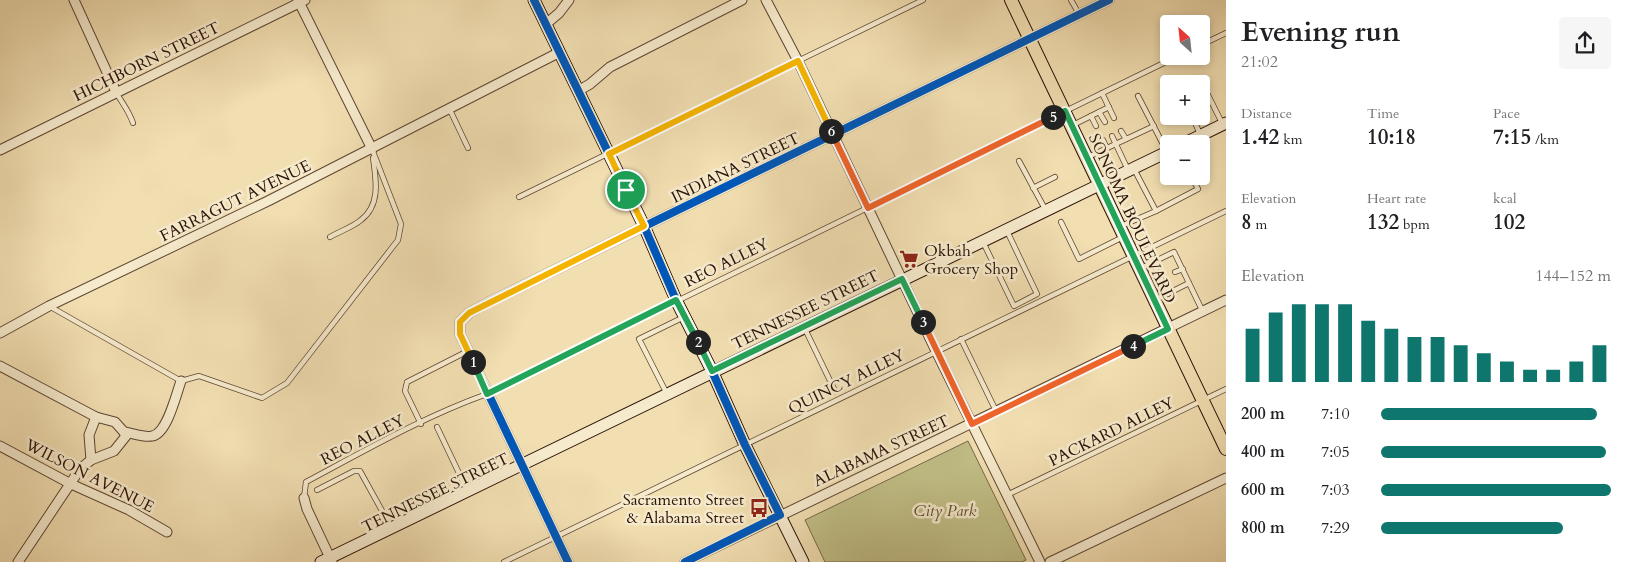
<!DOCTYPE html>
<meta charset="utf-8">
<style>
:root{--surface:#fff;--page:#f6f6f6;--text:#202124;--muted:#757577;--accent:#0f766e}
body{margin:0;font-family:Cardo,serif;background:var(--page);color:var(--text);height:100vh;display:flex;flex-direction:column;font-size:19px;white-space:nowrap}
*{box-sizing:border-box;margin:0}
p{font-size:16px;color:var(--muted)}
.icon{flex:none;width:28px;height:28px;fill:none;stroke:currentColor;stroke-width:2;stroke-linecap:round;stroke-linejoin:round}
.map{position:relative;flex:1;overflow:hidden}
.side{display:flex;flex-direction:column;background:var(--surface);width:400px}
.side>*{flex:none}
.needle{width:32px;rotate:333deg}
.tools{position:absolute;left:1160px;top:15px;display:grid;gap:10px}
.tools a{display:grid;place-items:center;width:50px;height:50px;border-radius:5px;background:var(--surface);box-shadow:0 2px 8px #0003;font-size:25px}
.pin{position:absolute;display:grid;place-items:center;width:42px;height:42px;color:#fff;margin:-21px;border:2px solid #fff;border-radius:50%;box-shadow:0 1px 5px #0007}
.km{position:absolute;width:25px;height:25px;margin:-12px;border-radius:50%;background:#222;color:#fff;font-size:14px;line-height:25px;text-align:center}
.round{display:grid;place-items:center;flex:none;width:52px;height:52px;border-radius:5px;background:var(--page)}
.summary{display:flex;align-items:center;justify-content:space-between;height:85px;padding:0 15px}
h1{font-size:28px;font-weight:700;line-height:38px}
.metrics{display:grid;grid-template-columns:repeat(3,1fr);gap:8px;height:85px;padding:5px 15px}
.metrics div{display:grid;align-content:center}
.metrics b{font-size:21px;font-weight:700}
.metrics small{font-size:14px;font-weight:400}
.metrics p{font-size:14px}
.chart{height:140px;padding:10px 15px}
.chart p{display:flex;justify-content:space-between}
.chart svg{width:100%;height:90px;margin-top:5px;stroke:var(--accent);stroke-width:6}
ul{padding:0 15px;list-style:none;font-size:16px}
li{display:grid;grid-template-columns:80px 60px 1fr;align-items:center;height:38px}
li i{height:12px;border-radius:6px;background:var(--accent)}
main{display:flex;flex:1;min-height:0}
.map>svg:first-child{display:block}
.green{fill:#c1bf87;stroke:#766847}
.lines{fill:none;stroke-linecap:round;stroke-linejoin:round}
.service-casing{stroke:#5c4532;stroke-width:6}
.minor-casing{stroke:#5c4532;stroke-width:11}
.secondary-casing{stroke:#2b1207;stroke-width:13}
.primary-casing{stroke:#2b1207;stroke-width:14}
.service{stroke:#f6eacc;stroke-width:4.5}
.minor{stroke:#f6eacc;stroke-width:9}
.secondary{stroke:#f6eacc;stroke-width:11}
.primary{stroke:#f1deb1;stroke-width:12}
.cycleway-casing{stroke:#f6eacc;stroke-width:11}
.cycleway{stroke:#0057b8;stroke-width:8}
.split-1-casing{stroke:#fff;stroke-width:10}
.split-2-casing{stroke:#fff;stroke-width:10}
.split-3-casing{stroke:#fff;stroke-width:10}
.split-4-casing{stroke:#fff;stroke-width:10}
.split-5-casing{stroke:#fff;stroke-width:10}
.split-6-casing{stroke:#fff;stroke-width:10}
.split-7-casing{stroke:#fff;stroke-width:10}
.split-1{stroke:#f5b400;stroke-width:6}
.split-2{stroke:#22a559;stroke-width:6}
.split-3{stroke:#22a559;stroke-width:6}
.split-4{stroke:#f0652b;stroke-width:6}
.split-5{stroke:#22a559;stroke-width:6}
.split-6{stroke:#f0652b;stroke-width:6}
.split-7{stroke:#f5b400;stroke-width:6}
.labels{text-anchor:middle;stroke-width:5;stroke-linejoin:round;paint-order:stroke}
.street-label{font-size:16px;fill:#2b1207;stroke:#f6eacc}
.poi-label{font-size:16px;fill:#2b1207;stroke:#f6eacc;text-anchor:start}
.park-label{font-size:16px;font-style:italic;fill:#604f34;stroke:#f6eacc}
</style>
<main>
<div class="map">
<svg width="1226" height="562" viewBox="0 0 1226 562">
<rect width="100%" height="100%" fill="#f1deb1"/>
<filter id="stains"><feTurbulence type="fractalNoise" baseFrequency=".004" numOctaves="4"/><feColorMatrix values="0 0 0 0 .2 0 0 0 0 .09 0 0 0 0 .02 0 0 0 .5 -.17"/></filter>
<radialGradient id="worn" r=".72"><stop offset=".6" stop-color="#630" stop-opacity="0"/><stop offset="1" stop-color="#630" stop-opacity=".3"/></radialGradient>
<path class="green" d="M968,441L1026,560L1022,562H825L805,520Z"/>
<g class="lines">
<g class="service-casing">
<g id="service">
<path d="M1071,0L1079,14"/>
<path d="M1201,45L1226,33"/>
<path d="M1203,85L1222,123"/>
<path d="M116,92C123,105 128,109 133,123"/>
<path d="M1102,93L1114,118"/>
<path d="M1138,96L1166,150"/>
<path d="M450,110L468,148"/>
<path d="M1099,112L1105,122"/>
<path d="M1091,116L1096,126"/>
<path d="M1192,116L1200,134"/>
<path d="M1073,125L1109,107"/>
<path d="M1121,131L1126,139"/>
<path d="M1112,136L1128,170"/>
<path d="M1103,140L1107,149"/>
<path d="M1088,157L1154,126"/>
<path d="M1019,161L1045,209"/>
<path d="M1033,188L1055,177"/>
<path d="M519,197L923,0"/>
<path d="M1156,211L1198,189L1191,176"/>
<path d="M1061,222L1079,259L1123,237"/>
<path d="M1121,226L1156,211L1134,169"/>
<path d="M330,237C340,231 353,227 361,220C381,205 376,179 373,158"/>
<path d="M983,242L1014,306L1037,294L1007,231"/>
<path d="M1153,263L1168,294"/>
<path d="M1141,268L1174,252L1203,312"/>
<path d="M1175,272L1183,269"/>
<path d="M1157,299L1189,283"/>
<path d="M49,306L181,381L199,376L262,398L287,383L398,240L401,224L372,149"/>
<path d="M805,329L835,391"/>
<path d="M961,339L996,411"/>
<path d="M667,394L639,339L684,317"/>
<path d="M421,424L405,391L407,382L468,351"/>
<path d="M437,427L467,490"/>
<path d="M317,490L354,471H360L391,527"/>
<path d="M1007,495L1226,389"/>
<path d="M304,498L306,482C364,451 425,416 487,394L1178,56"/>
<path d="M504,562L1226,211"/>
</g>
</g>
<g class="minor-casing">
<g id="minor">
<path d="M74,0L116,92"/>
<path d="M298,0L372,149"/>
<path d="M766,0L798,61L936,351L1040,562"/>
<path d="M546,24L559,13L569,0"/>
<path d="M578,91L590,84L610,67L742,0"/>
<path d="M0,150L305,0"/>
<path d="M0,333L49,306L268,201L560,52"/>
<path d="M0,366L96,417L115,422L124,432"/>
<path d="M124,432C133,433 144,438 152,436C167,434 176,395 181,381"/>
<path d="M0,446L71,484L129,510L167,532"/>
<path d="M91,460L89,435L96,417"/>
<path d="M304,498L307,509L332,562"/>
<path d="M18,562L80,469L91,460L114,451L126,436L124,432"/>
<path d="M568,562L460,334V322L469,313L487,303L1109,0"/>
<path d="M685,562L1226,300"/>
<path d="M1050,562L1226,478"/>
</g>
</g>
<g class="secondary-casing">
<g id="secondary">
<path d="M534,0L644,226L676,300L712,371L745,445L803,562"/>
<path d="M1183,144L1226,123"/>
<path d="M321,562L1169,151"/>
</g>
</g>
<g class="primary-casing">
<path id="primary" d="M1011,0L1226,449"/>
</g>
<use href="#service" class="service"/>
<use href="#minor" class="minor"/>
<use href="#secondary" class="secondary"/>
<use href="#primary" class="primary"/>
<g class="cycleway-casing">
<g id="cycleway">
<path d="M534,0L644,226L676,300L712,371L745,445L780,515L685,562"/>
<path d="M568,562L460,334V322L469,313L487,303L1109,0"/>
</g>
</g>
<use href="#cycleway" class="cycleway"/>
</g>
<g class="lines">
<g class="split-1-casing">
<path id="split-1" d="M473,362L460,334V322L469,313L644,226L626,190"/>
</g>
<g class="split-2-casing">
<path id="split-2" d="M473,362L487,394L676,300L698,342"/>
</g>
<g class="split-3-casing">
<path id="split-3" d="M698,342L712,371L902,279L923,322"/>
</g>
<g class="split-4-casing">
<path id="split-4" d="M923,322L972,424L1133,346"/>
</g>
<g class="split-5-casing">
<path id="split-5" d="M1053,117L1065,111L1168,329L1133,346"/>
</g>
<g class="split-6-casing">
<path id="split-6" d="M831,131L868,208L1053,117"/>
</g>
<g class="split-7-casing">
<path id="split-7" d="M626,190L609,154L798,61L831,131"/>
</g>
<use href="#split-1" class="split-1"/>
<use href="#split-2" class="split-2"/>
<use href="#split-3" class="split-3"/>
<use href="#split-4" class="split-4"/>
<use href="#split-5" class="split-5"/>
<use href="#split-6" class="split-6"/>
<use href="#split-7" class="split-7"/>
</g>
<defs>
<g id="supermarket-bare" transform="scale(1.5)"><path d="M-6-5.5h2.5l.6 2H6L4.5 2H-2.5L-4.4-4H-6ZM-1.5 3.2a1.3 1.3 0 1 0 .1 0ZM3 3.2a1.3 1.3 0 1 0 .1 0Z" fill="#8f2418" stroke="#f6eacc" stroke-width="2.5" paint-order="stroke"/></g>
<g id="bus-bare" transform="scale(1.5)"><path d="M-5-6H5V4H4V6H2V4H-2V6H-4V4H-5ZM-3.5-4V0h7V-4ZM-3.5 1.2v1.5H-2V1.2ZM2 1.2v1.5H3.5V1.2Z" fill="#8f2418" stroke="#f6eacc" stroke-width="2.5" paint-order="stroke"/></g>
</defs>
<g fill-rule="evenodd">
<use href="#supermarket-bare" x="909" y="259"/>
<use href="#bus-bare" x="759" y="508"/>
</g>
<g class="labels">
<g class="street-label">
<text transform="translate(146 61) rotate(-26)" y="6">HICHBORN STREET</text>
<text transform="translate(735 167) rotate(-26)" y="6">INDIANA STREET</text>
<text transform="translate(235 200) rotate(-26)" y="6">FARRAGUT AVENUE</text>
<text transform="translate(1133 218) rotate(65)" y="6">SONOMA BOULEVARD</text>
<text transform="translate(726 262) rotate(-26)" y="6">REO ALLEY</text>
<text transform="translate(805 309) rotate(-26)" y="6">TENNESSEE STREET</text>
<text transform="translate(846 381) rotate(-26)" y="6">QUINCY ALLEY</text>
<text transform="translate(1111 431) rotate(-26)" y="6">PACKARD ALLEY</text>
<text transform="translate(362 439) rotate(-27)" y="6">REO ALLEY</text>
<text transform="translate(881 450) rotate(-25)" y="6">ALABAMA STREET</text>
<text transform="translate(90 475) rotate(27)" y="6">WILSON AVENUE</text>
<text transform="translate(435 492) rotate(-26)" y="6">TENNESSEE STREET</text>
</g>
<g class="poi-label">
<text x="924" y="256">Okbah<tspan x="924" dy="18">Grocery Shop</tspan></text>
<text x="744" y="505" text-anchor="end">Sacramento Street<tspan x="744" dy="18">&amp; Alabama Street</tspan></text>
</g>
<g class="park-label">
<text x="945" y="516">City Park</text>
</g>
</g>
<rect width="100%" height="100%" filter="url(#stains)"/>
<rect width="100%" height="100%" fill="url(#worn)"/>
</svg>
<div class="tools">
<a><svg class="needle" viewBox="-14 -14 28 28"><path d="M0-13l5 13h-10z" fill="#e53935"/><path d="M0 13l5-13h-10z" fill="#757577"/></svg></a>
<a>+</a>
<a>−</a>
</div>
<div class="pin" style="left:626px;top:190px;background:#1e9e55"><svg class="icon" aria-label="arrive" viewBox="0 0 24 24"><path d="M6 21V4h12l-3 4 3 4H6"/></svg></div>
<b class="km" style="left:473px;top:362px">1</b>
<b class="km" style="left:698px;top:342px">2</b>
<b class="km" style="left:923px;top:322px">3</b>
<b class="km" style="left:1133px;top:346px">4</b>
<b class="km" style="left:1053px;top:117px">5</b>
<b class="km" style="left:831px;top:131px">6</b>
</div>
<section class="side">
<div class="summary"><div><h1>Evening run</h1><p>21:02</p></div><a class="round"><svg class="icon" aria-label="share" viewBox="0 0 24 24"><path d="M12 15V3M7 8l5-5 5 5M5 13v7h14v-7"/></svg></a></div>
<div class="metrics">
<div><p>Distance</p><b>1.42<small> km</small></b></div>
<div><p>Time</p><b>10:18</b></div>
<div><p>Pace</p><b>7:15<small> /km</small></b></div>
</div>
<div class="metrics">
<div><p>Elevation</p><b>8<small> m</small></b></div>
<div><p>Heart rate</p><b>132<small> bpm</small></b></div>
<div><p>kcal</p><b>102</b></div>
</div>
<div class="chart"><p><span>Elevation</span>144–152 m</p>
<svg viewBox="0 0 160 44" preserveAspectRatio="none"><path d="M5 44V18M15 44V10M25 44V6M35 44V6M45 44V6M55 44V14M65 44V18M75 44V22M85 44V22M95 44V26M105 44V30M115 44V34M125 44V38M135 44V38M145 44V34M155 44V26"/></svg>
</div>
<ul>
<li><b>200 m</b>7:10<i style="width:94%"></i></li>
<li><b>400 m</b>7:05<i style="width:98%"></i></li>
<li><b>600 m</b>7:03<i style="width:100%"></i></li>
<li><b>800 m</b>7:29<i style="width:79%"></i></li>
</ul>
</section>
</main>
